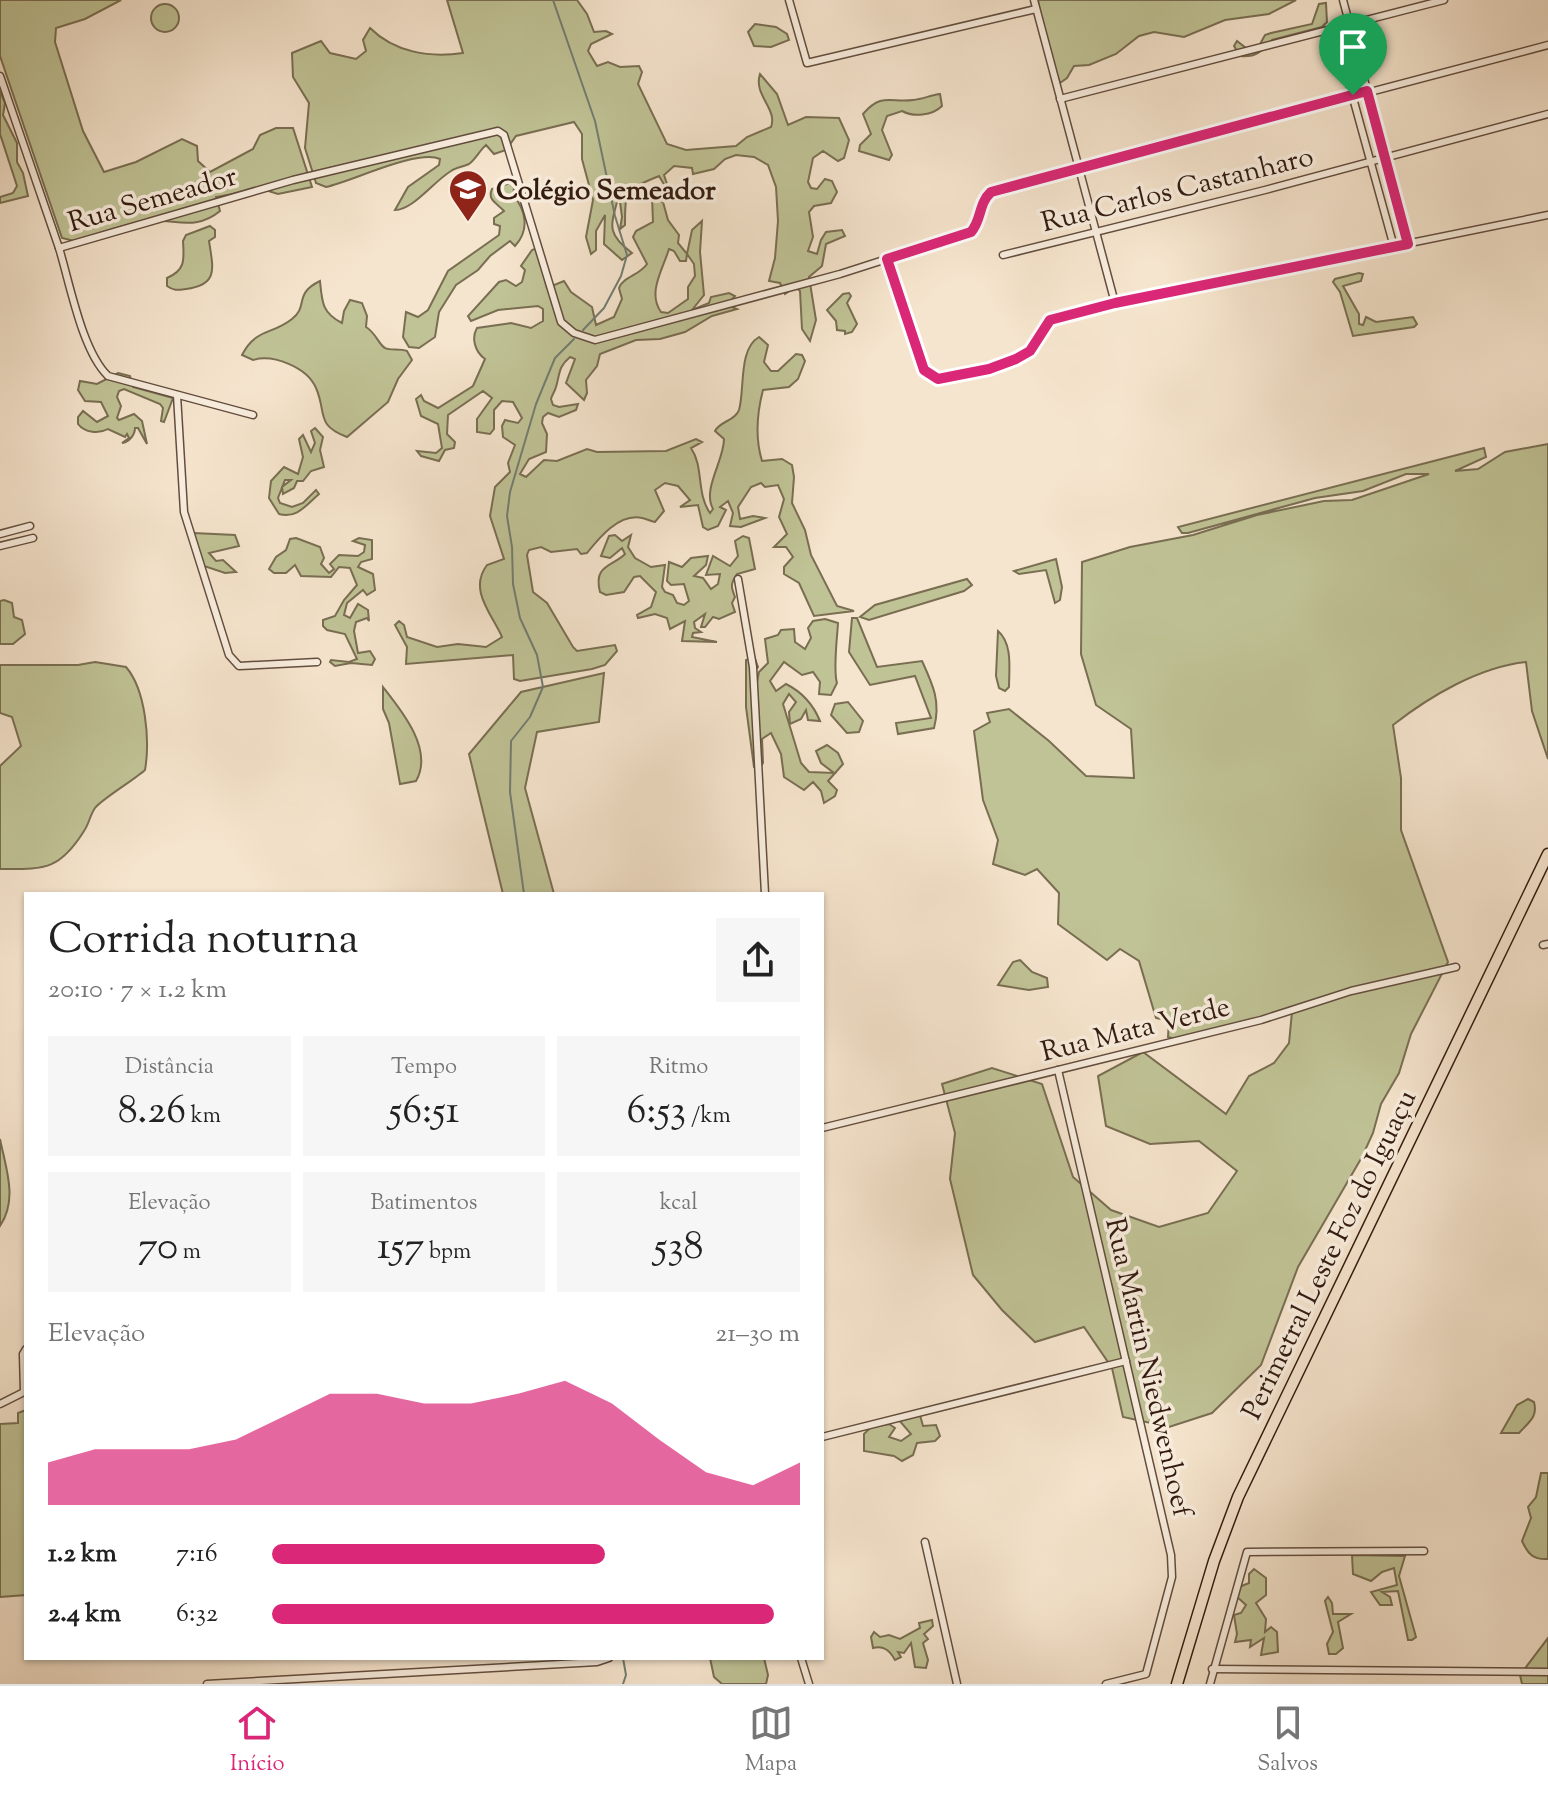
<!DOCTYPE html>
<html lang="pt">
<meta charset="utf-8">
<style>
:root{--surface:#fff;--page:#f6f6f6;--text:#222;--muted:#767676;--line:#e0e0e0;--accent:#db2777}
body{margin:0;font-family:"Sorts Mill Goudy",serif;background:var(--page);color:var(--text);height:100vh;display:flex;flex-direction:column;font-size:30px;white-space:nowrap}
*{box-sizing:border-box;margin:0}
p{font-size:26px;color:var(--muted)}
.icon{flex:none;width:44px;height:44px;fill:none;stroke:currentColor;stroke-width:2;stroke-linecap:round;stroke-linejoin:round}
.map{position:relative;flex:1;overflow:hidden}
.details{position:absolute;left:24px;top:892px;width:800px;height:768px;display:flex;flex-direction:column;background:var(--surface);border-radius:0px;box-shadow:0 2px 6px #0004}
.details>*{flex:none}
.pin{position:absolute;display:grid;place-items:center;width:68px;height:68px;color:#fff;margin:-82px -34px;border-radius:50% 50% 50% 0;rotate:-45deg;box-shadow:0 0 8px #0007}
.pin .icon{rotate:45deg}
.round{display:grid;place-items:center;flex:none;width:84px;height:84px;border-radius:0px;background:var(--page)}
.headline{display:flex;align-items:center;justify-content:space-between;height:136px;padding:0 24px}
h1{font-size:44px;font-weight:600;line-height:60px}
.figures{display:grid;grid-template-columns:repeat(3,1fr);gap:12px;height:136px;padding:8px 24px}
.figures div{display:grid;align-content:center;border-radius:0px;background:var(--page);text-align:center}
.figures b{font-size:40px;font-weight:600}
.figures small{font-size:22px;font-weight:400}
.figures p{font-size:22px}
.chart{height:224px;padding:16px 24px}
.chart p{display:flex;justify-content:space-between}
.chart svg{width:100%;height:144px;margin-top:8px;fill:var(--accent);opacity:.7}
ul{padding:0 24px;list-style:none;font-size:26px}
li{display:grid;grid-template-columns:128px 96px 1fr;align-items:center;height:60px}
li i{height:20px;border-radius:10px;background:var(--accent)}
.tabs{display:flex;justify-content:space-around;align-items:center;height:112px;border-top:2px solid var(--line);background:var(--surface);font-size:22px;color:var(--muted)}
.tabs a{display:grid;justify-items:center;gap:4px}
.tabs .active{color:var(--accent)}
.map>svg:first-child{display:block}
.green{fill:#c0c396;stroke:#796e52;stroke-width:2;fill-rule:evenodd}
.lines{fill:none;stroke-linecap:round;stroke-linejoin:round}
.stream{stroke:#727d72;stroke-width:2}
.minor-casing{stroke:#634d3f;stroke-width:9}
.trunk-casing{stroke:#321a0f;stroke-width:13}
.minor{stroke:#f9eedf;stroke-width:6}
.trunk{stroke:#f6e5ce;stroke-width:10}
.route-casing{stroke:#fff;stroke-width:16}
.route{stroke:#db2777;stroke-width:10}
.labels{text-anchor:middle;stroke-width:7;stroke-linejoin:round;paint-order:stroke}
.street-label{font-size:28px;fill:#321a0f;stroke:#f9eedf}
.poi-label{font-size:28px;font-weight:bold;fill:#321a0f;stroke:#f9eedf;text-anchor:start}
</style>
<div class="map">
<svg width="1548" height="1684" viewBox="0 0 1548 1684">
<rect width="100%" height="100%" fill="#f6e5ce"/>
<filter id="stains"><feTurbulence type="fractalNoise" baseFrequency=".0025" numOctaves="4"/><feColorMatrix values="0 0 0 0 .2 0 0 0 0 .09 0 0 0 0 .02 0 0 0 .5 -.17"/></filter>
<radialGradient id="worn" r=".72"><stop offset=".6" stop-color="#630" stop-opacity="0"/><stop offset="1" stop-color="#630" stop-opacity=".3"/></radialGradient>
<g class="green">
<path d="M0,0H121L85,19L56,28L55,42L83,131L104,172L136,162L182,139L197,146L198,161L210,172L253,149L260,135L276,128H293L312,187L278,194L262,189L216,197L220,211C196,231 176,219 148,221C124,223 97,235 74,241L62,238L0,56Z"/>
<path d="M447,0H577L587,14L594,32L606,31L612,34L591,44L588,51L597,66L608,62L620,67L639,66L642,72L638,84L667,144L686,150L736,146L747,137L771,127C778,109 753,95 760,74L777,94L788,125L806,117L839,118L849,140L844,158L838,161L823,151L813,158L808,182L811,188L817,189L825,179L832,181L837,192L831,203L814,206L809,212L813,237L808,251L817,254L821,240L826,232L842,230L845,236L826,244L822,266L809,277L816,320L810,341L802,329L800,291L795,287L785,294L780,283L769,281L775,258L778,221L776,187L768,165L754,157L736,155L725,159L714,169L693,174L692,168L674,166L664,175L671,196L659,176C626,190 625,189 625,225L620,229L622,217L619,194C612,224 604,232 632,253L622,260L604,244L605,215L596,231V250L591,254L586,237L593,200L582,159V134L574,122L516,136L506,150L494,154L486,145C480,150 475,160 469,164C463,167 456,167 451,171C433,182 413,210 395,210L408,187L439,165L440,159C417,149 353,181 326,187L316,183L305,148L309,103L293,77L292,53L321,41L330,53L356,59L366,51L363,40L370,28C394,52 429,58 463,53Z"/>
<path d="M1038,0H1296L1269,14L1225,20L1184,37L1154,32L1139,36L1116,54L1089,65L1074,66L1067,78L1060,83L1045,41Z"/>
<path d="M1326,3L1327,22L1322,27L1272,40C1263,50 1256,58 1240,56L1234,46L1237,41L1246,48L1259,46L1265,35L1271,33L1312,24L1319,4Z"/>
<circle cx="165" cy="18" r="14"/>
<path d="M755,24L776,27L787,34L789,40L771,47L754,46L748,32Z"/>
<path d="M0,91L5,103L3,115L17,143V162L23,173L28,196L0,203V197L13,193L17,186L0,134Z"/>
<path d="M940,94L942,106C932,116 913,117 902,111L887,116L882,130L892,155L889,160L859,151L860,145L871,134L863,114C882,92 891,103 913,100C923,99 931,95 940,94Z"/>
<path d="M510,183L514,188L513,195C526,210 530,230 515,246L510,241L490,256L478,270L456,285L439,312L435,337L419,348L409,347L403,337L406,312L418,317L428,310L448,271L499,235L500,226L494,224V218L504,211C497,203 487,200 492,189Z"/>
<path d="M652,197L663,202L668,220L679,235L678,243L687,254L692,230L702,221L700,252L704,295L692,310L709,303L711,297L729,293L735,296L727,305L737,309L712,316L685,332L660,339L636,340L600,354L597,366L586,380L587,393L584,400L566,383L575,359L570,357C558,367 560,374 556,387C555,391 552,395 551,399L553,405L559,407L578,404L576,410L559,417L548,413L543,417L542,423L547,434L546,452L529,459L520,474L526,477L544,460L557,461L587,449L597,452L666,451L696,439L702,442L691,448C704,467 696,493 710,513L713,509C702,489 724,461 724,439L715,431C720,421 735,421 739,410C745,390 738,349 759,337L768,345L764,362L771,371H778L796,354L802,355L805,361L798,379L789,387L763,390C757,413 755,438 762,461L782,459L792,465L794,477L792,503L805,530L811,555L837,606L854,611L814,616L799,583L784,574V567L793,557L786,547H774L787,534L779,517L784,499L778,485L765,487L761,483L751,487L738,507L740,519L753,516L765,518L741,527L730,526L733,513L728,501L720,507L726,510L718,526L708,530L703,527L698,505L680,507L690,500L678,486L665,483L655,490L664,511L655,522C650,521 647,519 642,518C619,513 599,538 587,553L581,554L577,549L551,552L541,547L529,550L527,555L533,592L547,603L573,647L577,651L615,645L617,651L605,665L592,669L520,681L514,679L513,655L406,664L407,647L395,625L399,621L404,625L407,637L437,647L458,644L486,647L502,637C492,614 468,590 487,565L504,559L490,516L495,487L510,472L508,463L515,445L503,437L502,426L505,420L518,423L522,418L513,402L502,401L494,410V429L490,434L477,432V419L492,398L483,391L448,415L447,434L455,442L454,448L445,450L439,461L421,456L417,451L436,453L442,448L438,424L421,416L416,399L421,395L424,401L438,408L473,386L485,359C475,352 471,338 477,328L511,323L531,328L543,321V309L538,306L498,310L471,321L468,316L499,282L506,280L516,286L522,282L525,270L521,266L532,250L537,248L547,288L564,281L571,292L592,307L596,325L614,317L622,299L619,288C623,277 640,275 647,264L633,237L636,231L653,222ZM669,249L674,251L680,261H686L687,254L694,264L695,276L688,287V299L668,313L661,312C647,293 663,269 669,249Z"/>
<path d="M210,226L215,230V237L209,241C213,268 219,285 186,289C178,290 174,291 167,286V278C186,270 184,259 183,241L186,235Z"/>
<path d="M1359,273L1363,274L1361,281L1343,286L1359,314V324L1363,325L1366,317L1376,322L1413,317L1417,324L1414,327L1353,336L1340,292L1333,282L1335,279Z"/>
<path d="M320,281C322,302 322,313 342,323L344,311L350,300L362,303L367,316L366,327C376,333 379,345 385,348C390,351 400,348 407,351L412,360L398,379L388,402L347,437C315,425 327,413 316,388C307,367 273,354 253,360L242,355C256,328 272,335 292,319C309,306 293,294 320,281Z"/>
<path d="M849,293L851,296L847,303L857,324L852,332L845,334V331L837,330L836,321L827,310L843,294Z"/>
<path d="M118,373L130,376L133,387L173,398L164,422L161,421L163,408L160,404L124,389L119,391L117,397L121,406L117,418L119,420L134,414L142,421L147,444L138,428H135C135,435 129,442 122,443L129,438L127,434L125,437L108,429C99,434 85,433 78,424V417L83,411L97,422L108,416L101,402L85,401L78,390L80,381L97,384Z"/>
<path d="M315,428L323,437L320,450L324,467L311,471L303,481H297L294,488L283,494L282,487L291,480H285L278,498L280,503L292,507L303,503L316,490L319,494C306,505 297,519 279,514L269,498L271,481L284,467L298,474L303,457L299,439L303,435L311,452L315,443L311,431Z"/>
<path d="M1548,444V759L1532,711L1526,662C1479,667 1430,696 1393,725L1401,778V830L1448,962L1411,1034L1399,1073L1381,1104L1373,1133L1362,1157L1298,1267L1261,1365L1212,1413L1169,1427L1123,1417L1112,1368L1084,1327L1035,1342L1002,1310L973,1275L950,1179L955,1133L942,1084L992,1068L1042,1084L1073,1177L1111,1210L1159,1227L1208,1213L1237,1171L1199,1141L1150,1144L1106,1126L1098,1076L1143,1052L1226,1114L1249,1076L1274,1063L1289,1043L1292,1012L1185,1042L1168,1037L1169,1021L1156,1018L1139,961L1120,949L1107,960L1058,924L1059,893L1037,869L1025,875L993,864L998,840L983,800L974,731L990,722L987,713L1009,709L1049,741L1086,776L1134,778L1131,729L1096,705L1081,654L1082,562L1130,547L1193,535L1257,515L1324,501L1352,500L1429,474H1406L1363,491L1315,498L1188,533H1182L1178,527L1484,448L1486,457L1455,471L1478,469L1505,452Z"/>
<path d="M193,533L235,535L239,546L209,553L216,561L223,560L236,572L225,573L201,565Z"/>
<path d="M615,535L622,541L631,535L628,547L635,558L651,567L665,565L662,587L665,592L673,595L677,603L684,605L689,601L684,584L671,585L667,581L669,562L682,567L691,558L708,556L706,565L694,576L703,578L711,589L718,584L720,574L706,575L713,556L730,566L738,556L735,541L743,536L749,538L755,569L737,574C730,584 731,587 735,597L732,603L735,612L719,619L713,617L705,627H701L705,614L694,622L695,628L701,632L693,633L692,637L717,642L682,641L685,621L670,629L667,618L655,614L638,618L637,615L651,607L656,592L640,576L634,577L624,592L606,595L600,592C593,565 612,567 625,554L622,548L610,558L601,556L609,536Z"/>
<path d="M296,538L320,547L324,558L321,564L329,573L334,569L330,564L339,555L358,556L364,552L365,545L353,541L359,538L372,540V559L361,562L358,567L373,574L375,590L367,595L363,590L347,603L344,615L350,618L358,604L368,610L369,621L367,618L356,622L354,631L358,653L370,651L375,659L372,665L351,663L335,666L330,662L331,660L349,662L357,659L345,634L327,630L323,626V620L335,616L344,600L357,585L350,568L339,567L331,577L301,576L295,565L286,573H274L269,569L276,557L286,550L290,539Z"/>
<path d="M1056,559L1062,587L1060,600L1055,603L1046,570L1019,574L1014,571Z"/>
<path d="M967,579L972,585L964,591L869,620L860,617L875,605Z"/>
<path d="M4,600L12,603L14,617L22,620L25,634L13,644H0V601Z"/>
<path d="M852,618H857L877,667L922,661C933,685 941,702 934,728L898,734L896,723L931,718L915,676L870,685L849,652Z"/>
<path d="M825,619L838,623C837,640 833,670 837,683L831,695L819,694L820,682L813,672L802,675L784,662L770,681L776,691L786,684C802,692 813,704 820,721L808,720L806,710L801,719L790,724L789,712L796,702L789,694L783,704L801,763L809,772L834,773L821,763L816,751L827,745L838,753L843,764L828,781L837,790L835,796L824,803L821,791L813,782L804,790L784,777L781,754L771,733L762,739L763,763L759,769L754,767L746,707V660L754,656L758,667L754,672L757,682L759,672L768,663L765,639L778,635L781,630L794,629L795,642L805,649L811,638L808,628L813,621Z"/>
<path d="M998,631C1013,644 1009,669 1009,687L1005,691L999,688L996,676Z"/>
<path d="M95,662L126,667C146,690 150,741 145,770C134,780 102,799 95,808C90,815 89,824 84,831C59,871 44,869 0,869V766L21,746L12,717L0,713V665H78Z"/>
<path d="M604,673L599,722L537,732L525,788L554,894H503L469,754L521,692Z"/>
<path d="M383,687C402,711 434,750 416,781L400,784L389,723L383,709Z"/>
<path d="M848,702L863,721L859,732L847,733L831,715L835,704Z"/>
<path d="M1020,960L1032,972L1047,978L1048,987L1029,990L998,985L1013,962Z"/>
<path d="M0,1139C6,1169 18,1199 0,1226Z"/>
<path d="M1528,1399L1534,1402C1538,1417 1529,1422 1519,1433H1501L1517,1405Z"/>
<path d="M26,1410V1595L0,1597V1424L18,1423V1413Z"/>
<path d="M920,1415L923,1426L936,1425L940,1436L935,1441L917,1443L913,1455L902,1461L894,1456L864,1451V1434L871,1427L889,1424L895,1428L889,1437L901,1441L911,1434L898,1419Z"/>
<path d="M1541,1473H1548V1559C1533,1560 1528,1554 1522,1541L1531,1518L1528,1507L1536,1497Z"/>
<path d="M1352,1555L1405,1556L1399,1576L1416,1637L1412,1640H1408L1398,1591L1382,1592L1390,1597L1392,1605H1380L1371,1592L1397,1585L1394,1568L1382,1572L1371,1581L1353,1574Z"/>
<path d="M1254,1569L1266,1578V1595L1256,1603L1266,1619L1265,1632L1271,1627L1277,1632L1278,1652L1261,1655L1264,1638L1250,1647L1251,1640L1235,1642L1237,1634L1234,1615L1241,1613L1246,1605L1235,1595L1239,1587L1249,1583V1574Z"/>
<path d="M1328,1597L1332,1603L1333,1614H1351L1338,1622L1343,1648L1336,1654H1329L1327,1644L1333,1632L1325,1601Z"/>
<path d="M932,1620L933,1626L924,1634L928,1639L923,1643L928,1660L926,1668L915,1667L911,1643L904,1653L898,1652L901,1657L895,1660C890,1651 884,1645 873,1648L871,1637L874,1632L880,1637L889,1635L900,1639L920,1628L919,1623Z"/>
<path d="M1548,1638V1684H1522L1520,1675Z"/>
<path d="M710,1658H764L768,1675L766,1684H722L714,1677Z"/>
</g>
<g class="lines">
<g class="stream">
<path d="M553,0L595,121L615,216L627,255L621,276L604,308L583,330"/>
<path d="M524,894L510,792L511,741L530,717L543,687L537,655L520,618L513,584L512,547L507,516L510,492L536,404L555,358L574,339"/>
<path d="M623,1658L626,1675L623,1684"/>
</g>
<g class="minor-casing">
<g id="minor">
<path d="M789,0L807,63L1036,9"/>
<path d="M1034,0L1115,303"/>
<path d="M1343,0L1408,244"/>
<path d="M1334,29L1394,247"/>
<path d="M0,76L59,248L293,180L498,131L504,135L561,322L574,333L595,340L840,274L971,232C982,220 978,204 991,192L1548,45"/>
<path d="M1060,99L1444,0"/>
<path d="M59,248C70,284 82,351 108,376L253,415"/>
<path d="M1003,255L1265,190L1548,114"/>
<path d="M887,259L924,370C941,389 1011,367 1029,351C1037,344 1043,329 1050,320L1115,303L1548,215"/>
<path d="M177,395L184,512L229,655L239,666L317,662"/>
<path d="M0,534L30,526"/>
<path d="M0,546L33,538"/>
<path d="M738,579L753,667L765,894"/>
<path d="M1543,945L1548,944"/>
<path d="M1058,1070L1171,1555L1172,1577L1146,1674L1106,1684"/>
<path d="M822,1128L1261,1020L1351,991L1456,967"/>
<path d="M0,1404L24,1392L23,1354L26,1349"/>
<path d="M822,1437L1126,1361"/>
<path d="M925,1542L957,1684"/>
<path d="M801,1658L809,1684"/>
<path d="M1212,1669L1548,1672"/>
<path d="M207,1684L597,1662L609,1658"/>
<path d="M1210,1684L1247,1552L1424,1551"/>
</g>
</g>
<g class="trunk-casing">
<path id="trunk" d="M1177,1684L1214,1561L1238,1497L1548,854"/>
</g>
<use href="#minor" class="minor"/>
<use href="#trunk" class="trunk"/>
</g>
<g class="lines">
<g class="route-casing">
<path id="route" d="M1367,91L1408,244L1115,303L1050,320L1030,351L1016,359L989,369L938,379L924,370L887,259L971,232C982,220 978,204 991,192Z"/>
</g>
<use href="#route" class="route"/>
</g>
<defs>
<g id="school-pin" transform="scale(2)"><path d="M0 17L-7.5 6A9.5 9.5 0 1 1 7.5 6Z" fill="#8f2418" stroke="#f9eedf"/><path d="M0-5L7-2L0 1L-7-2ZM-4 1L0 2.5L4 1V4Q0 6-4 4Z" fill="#fff"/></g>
</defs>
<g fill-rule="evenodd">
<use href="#school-pin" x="468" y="189"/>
</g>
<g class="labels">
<g class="street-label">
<text transform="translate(1177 188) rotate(-14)" y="10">Rua Carlos Castanharo</text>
<text transform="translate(152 198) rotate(-16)" y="10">Rua Semeador</text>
<text transform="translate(1135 1028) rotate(-14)" y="10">Rua Mata Verde</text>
<text transform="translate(1328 1254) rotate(-64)" y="10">Perimetral Leste Foz do Iguaçu</text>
<text transform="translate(1150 1367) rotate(77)" y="10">Rua Martin Niedwenhoef</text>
</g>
<g class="poi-label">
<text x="496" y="199">Colégio Semeador</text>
</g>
</g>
<rect width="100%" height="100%" filter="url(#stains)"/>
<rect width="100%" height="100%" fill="url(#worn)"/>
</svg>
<div class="pin" style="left:1353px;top:95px;background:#1e9e55"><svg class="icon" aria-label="arrive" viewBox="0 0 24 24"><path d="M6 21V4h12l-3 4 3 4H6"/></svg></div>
<section class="details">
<div class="headline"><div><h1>Corrida noturna</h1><p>20:10 · 7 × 1.2 km</p></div><a class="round"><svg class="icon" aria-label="share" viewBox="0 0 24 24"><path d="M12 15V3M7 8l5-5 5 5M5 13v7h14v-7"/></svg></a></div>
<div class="figures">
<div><p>Distância</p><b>8.26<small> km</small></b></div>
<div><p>Tempo</p><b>56:51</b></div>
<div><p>Ritmo</p><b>6:53<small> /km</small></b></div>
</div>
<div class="figures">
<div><p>Elevação</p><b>70<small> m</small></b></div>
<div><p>Batimentos</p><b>157<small> bpm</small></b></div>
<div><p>kcal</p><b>538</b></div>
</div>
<div class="chart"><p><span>Elevação</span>21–30 m</p>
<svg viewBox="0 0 160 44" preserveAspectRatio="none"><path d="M0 44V31L10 27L20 27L30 27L40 24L50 17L60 10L70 10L80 13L90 13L100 10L110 6L120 13L130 24L140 34L150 38L160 31V44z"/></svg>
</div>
<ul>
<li><b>1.2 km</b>7:16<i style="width:63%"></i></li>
<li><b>2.4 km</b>6:32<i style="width:95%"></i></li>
</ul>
</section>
</div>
<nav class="tabs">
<a class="active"><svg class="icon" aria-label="home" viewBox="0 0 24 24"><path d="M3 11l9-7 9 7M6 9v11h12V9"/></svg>Início</a>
<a><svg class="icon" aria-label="map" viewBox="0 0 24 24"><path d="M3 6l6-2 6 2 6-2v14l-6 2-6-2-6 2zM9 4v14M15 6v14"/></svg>Mapa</a>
<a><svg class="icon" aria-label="saved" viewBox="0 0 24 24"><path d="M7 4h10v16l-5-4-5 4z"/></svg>Salvos</a>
</nav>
